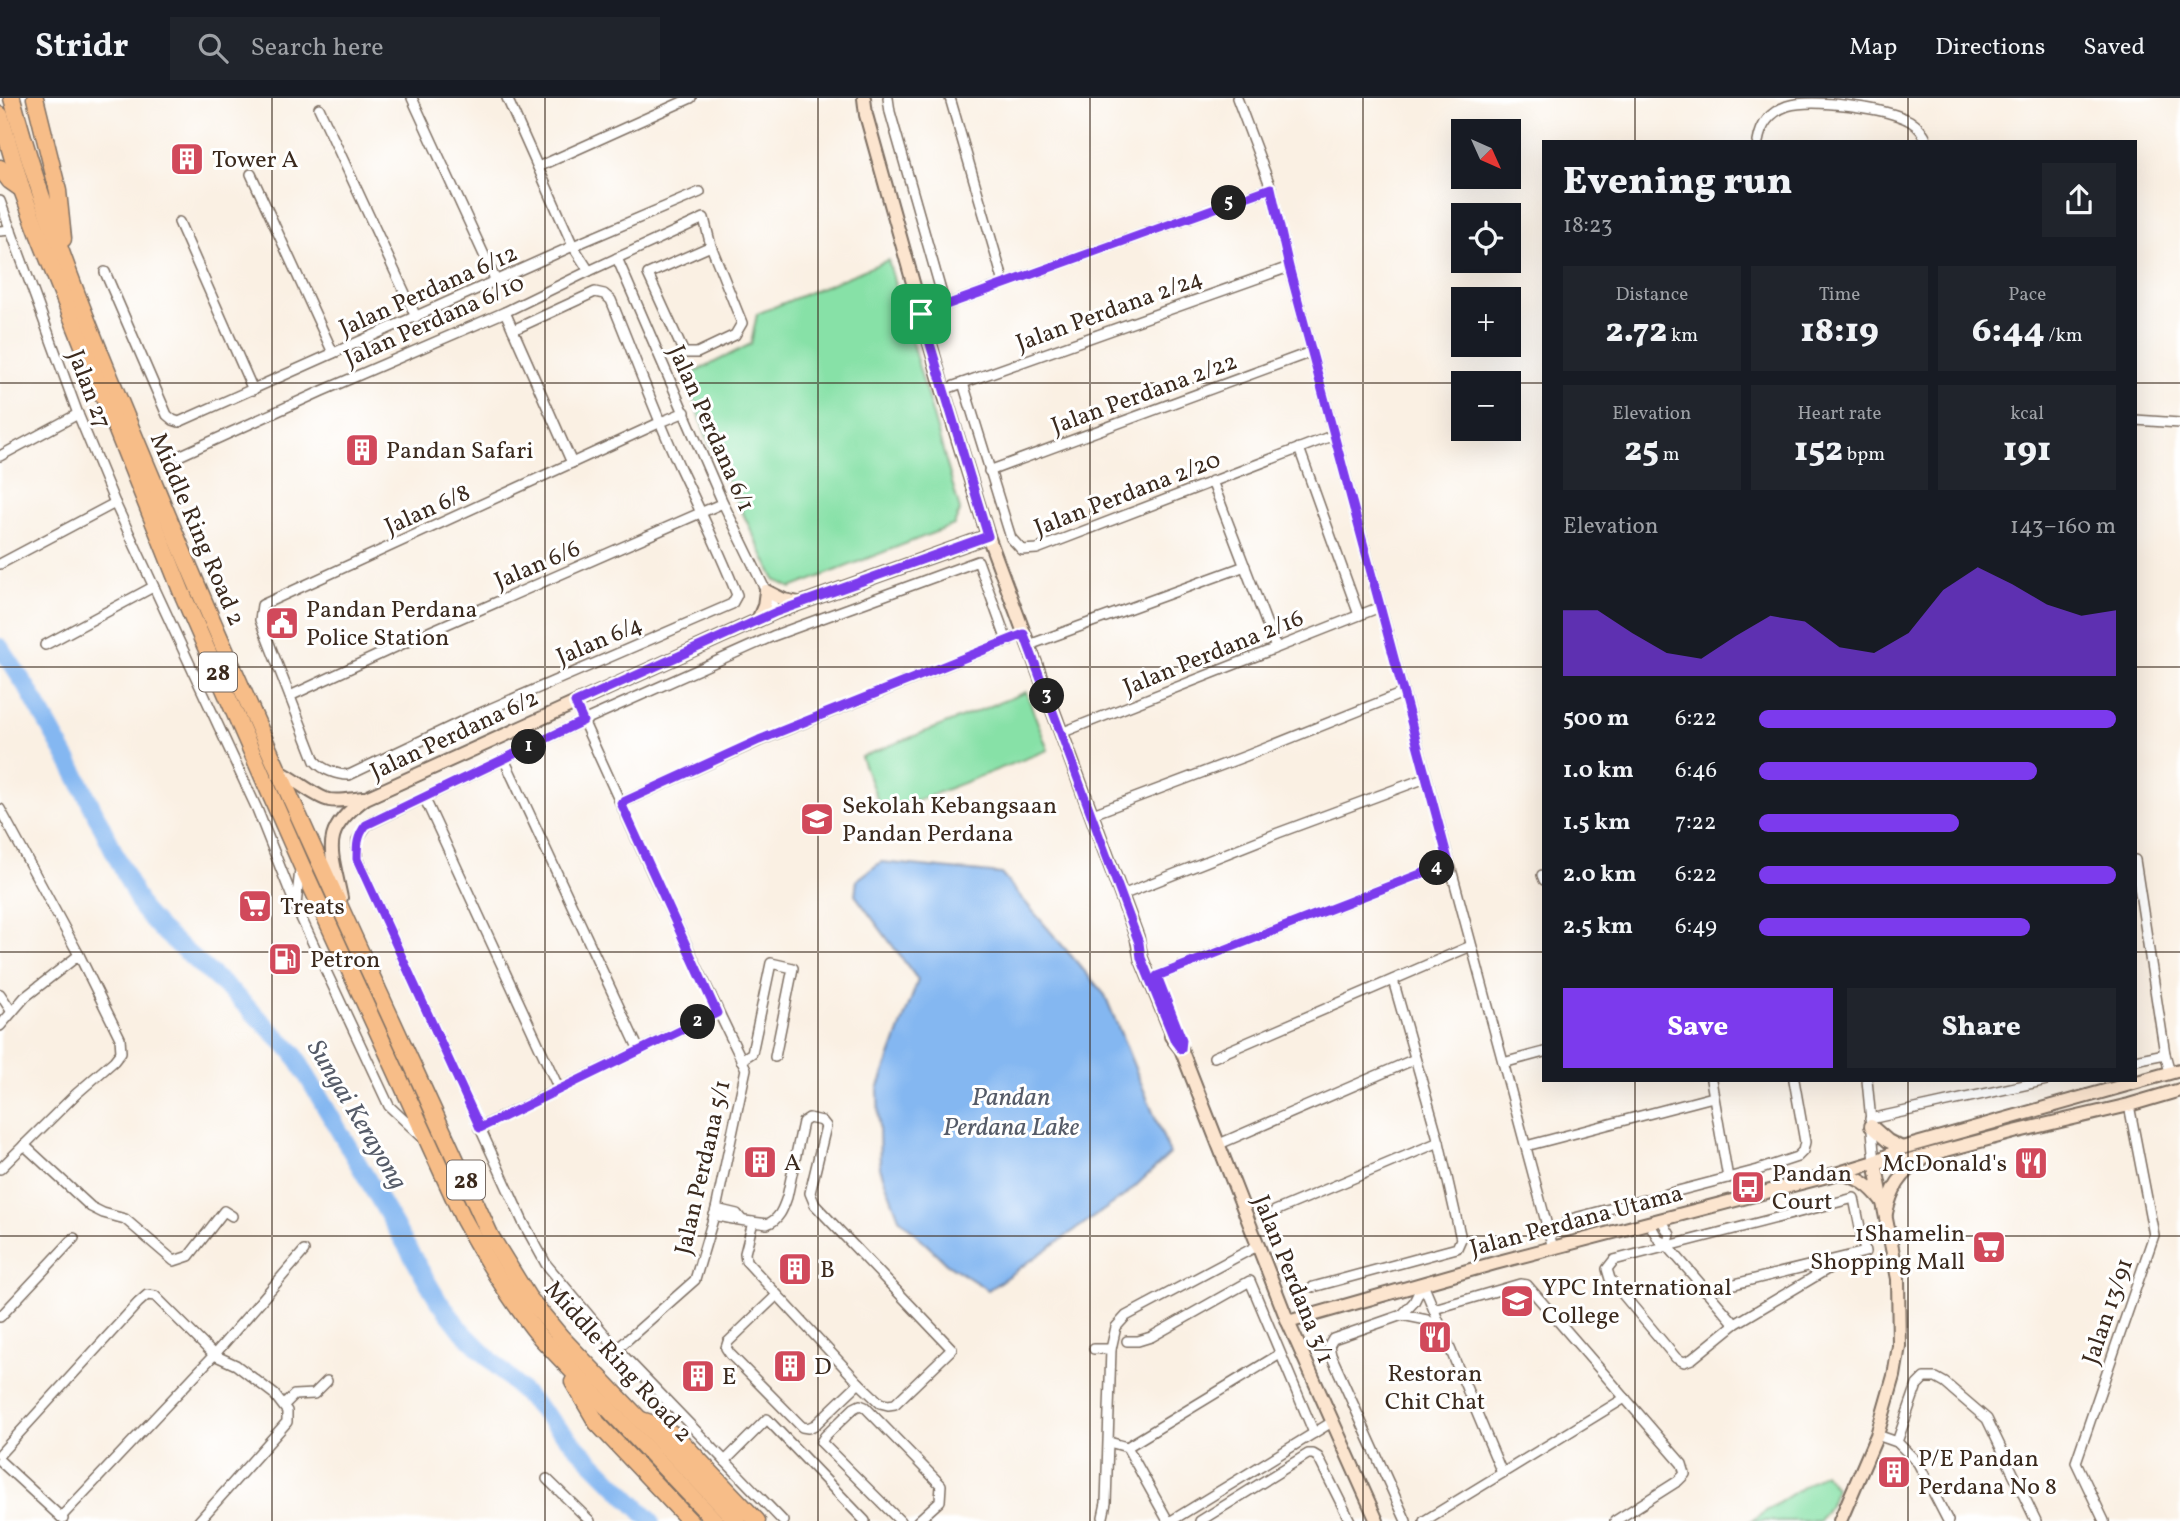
<!DOCTYPE html>
<meta charset="utf-8">
<style>
:root{--surface:#171b24;--page:#20242c;--text:#f1f3f6;--muted:#9ea1a6;--line:#363941;--accent:#7c3aed}
body{margin:0;font-family:Vollkorn,serif;background:var(--page);color:var(--text);height:100vh;display:flex;flex-direction:column;font-size:26px;white-space:nowrap}
*{box-sizing:border-box;margin:0}
p{font-size:23px;color:var(--muted)}
.icon{flex:none;width:38px;height:38px;fill:none;stroke:currentColor;stroke-width:2;stroke-linecap:round;stroke-linejoin:round}
.map{position:relative;flex:1;overflow:hidden}
.panel{position:absolute;left:1542px;top:42px;width:595px;height:942px;display:flex;flex-direction:column;background:var(--surface);border-radius:0px;box-shadow:0 7px 28px #0002}
.panel>*{flex:none}
.needle{width:46px;rotate:135deg}
.controls{position:absolute;left:1451px;top:21px;display:grid;gap:14px}
.controls a{display:grid;place-items:center;width:70px;height:70px;border-radius:0px;background:var(--surface);box-shadow:0 7px 28px #0002;font-size:35px}
.pin{position:absolute;display:grid;place-items:center;width:60px;height:60px;color:#fff;margin:-30px;border-radius:14px;box-shadow:0 4px 10px #0006}
.km{position:absolute;width:35px;height:35px;margin:-18px;border-radius:50%;background:#222;color:#fff;font-size:19px;line-height:35px;text-align:center}
.round{display:grid;place-items:center;flex:none;width:74px;height:74px;border-radius:0px;background:var(--page)}
.head{display:flex;align-items:center;justify-content:space-between;height:119px;padding:0 21px}
h1{font-size:38px;font-weight:800;line-height:52px}
.figures{display:grid;grid-template-columns:repeat(3,1fr);gap:10px;height:119px;padding:7px 21px}
.figures div{display:grid;align-content:center;border-radius:0px;background:var(--page);text-align:center}
.figures b{font-size:35px;font-weight:800}
.figures small{font-size:19px;font-weight:400}
.figures p{font-size:19px}
.chart{height:196px;padding:14px 21px}
.chart p{display:flex;justify-content:space-between}
.chart svg{width:100%;height:126px;margin-top:7px;fill:var(--accent);opacity:.7}
.primary-button{display:flex;gap:14px;margin-top:auto;padding:14px 21px}
.primary-button a{flex:1;height:80px;border-radius:0px;background:var(--accent);color:#fff;font-size:28px;font-weight:800;line-height:80px;text-align:center}
.primary-button a+a{background:var(--page);color:var(--text)}
ul{padding:0 21px;list-style:none;font-size:23px}
li{display:grid;grid-template-columns:112px 84px 1fr;align-items:center;height:52px}
li i{height:18px;border-radius:9px;background:var(--accent)}
header{display:flex;align-items:center;gap:42px;box-sizing:border-box;height:98px;padding:0 35px;background:var(--surface);border-bottom:2px solid var(--line)}
header strong{font-size:33px}
nav{display:flex;gap:38px;margin-inline-start:auto;font-size:24px}
.search{width:490px;height:63px;background:var(--page);display:flex;align-items:center;gap:18px;box-sizing:border-box;padding:0 24px;border-radius:0px;color:var(--muted);font-size:26px}
.map>svg:first-child{display:block}
.green{fill:#87e1a7;stroke:#618662;stroke-width:2}
.water{fill:#84b7f1;stroke:#607088;stroke-width:2}
.lines{fill:none;stroke-linecap:round;stroke-linejoin:round}
.river{stroke:#84b7f1;stroke-width:18}
.street-casing{stroke:#7e6f63;stroke-width:12}
.secondary-casing{stroke:#7e6f63;stroke-width:16}
.highway-casing{stroke:#7e6f63;stroke-width:19}
.street{stroke:#fff;stroke-width:9}
.secondary{stroke:#fce5cf;stroke-width:12}
.highway{stroke:#f7bd88;stroke-width:16}
.route-casing{stroke:#fff;stroke-width:14}
.route{stroke:#7c3aed;stroke-width:9}
.grid{fill:none;stroke:#3b2a1e;stroke-width:2;stroke-opacity:0.55}
.labels{text-anchor:middle;stroke-width:6;stroke-linejoin:round;paint-order:stroke}
.shield{fill:#fff;stroke:#766a62;stroke-width:2}
.shield-label{font-size:23px;font-weight:bold;fill:#3b2a1e}
.poi-label{font-size:24px;fill:#3b2a1e;stroke:#fff;text-anchor:start}
.street-label{font-size:24px;fill:#3b2a1e;stroke:#fff}
.water-label{font-size:26px;font-style:italic;fill:#555b68;stroke:#fff}
</style>
<header>
<strong>Stridr</strong>
<div class="search"><svg class="icon" aria-label="search" viewBox="0 0 24 24"><circle cx="10" cy="10" r="6"/><path d="M15 15l6 6"/></svg>Search here</div>
<nav><a>Map</a><a>Directions</a><a>Saved</a></nav>
</header>
<div class="map">
<svg width="2180" height="1423" viewBox="0 0 2180 1423">
<rect width="100%" height="100%" fill="#fff"/>
<filter id="ink" filterUnits="userSpaceOnUse"><feTurbulence type="fractalNoise" baseFrequency=".0143" numOctaves="2"/><feDisplacementMap in="SourceGraphic" scale="14" xChannelSelector="R" yChannelSelector="G"/><feConvolveMatrix kernelMatrix="1 2 1 2 8 2 1 2 1" color-interpolation-filters="sRGB"/></filter>
<filter id="wash" filterUnits="userSpaceOnUse"><feTurbulence type="fractalNoise" baseFrequency=".00686" numOctaves="4" result="noise"/><feDisplacementMap in="SourceGraphic" scale="28" xChannelSelector="R" yChannelSelector="G"/><feGaussianBlur stdDeviation="1.57" result="paint"/><feColorMatrix in="noise" values="0 0 0 0 0 0 0 0 0 0 0 0 0 0 0 0 0 1.4 0 .05"/><feComposite in="paint" operator="in"/></filter>
<g filter="url(#wash)">
<rect width="100%" height="100%" fill="#faf0e3"/>
<g class="green">
<path d="M888,162L960,412L954,427L791,490L775,482L710,347L685,279L751,246L757,216Z"/>
<path d="M1026,594L1048,652L883,716L861,659Z"/>
<path d="M1824,1375L1836,1391L1828,1409L1819,1423H1751Z"/>
</g>
<path class="water" d="M881,764L1001,776L1105,897L1170,1056L1127,1096L988,1192L946,1165L899,1120L880,1070L878,991L918,882L855,797L857,782Z"/>
<g class="lines">
<path class="river" d="M0,549L28,591L76,676L142,811L160,831L235,897L293,954L438,1202L463,1234L651,1423"/>
</g>
</g>
<g filter="url(#ink)">
<g class="lines">
<g class="street-casing">
<g id="street">
<path d="M412,0L496,183"/>
<path d="M507,0L573,148L589,173"/>
<path d="M888,0L890,14L945,207"/>
<path d="M950,0L1004,185"/>
<path d="M1237,0L1271,90L1289,169L1553,1150"/>
<path d="M319,10L416,219"/>
<path d="M1758,44C1761,26 1770,14 1787,8C1813,0 1886,10 1910,23C1918,28 1924,35 1927,44"/>
<path d="M538,69L691,0"/>
<path d="M251,76L333,255"/>
<path d="M0,103L78,316L115,405L257,711L296,809L389,1008L422,1039"/>
<path d="M179,124L253,292"/>
<path d="M0,133L11,132"/>
<path d="M617,160L723,405L776,514"/>
<path d="M105,174L167,317L173,322L179,324L573,148L700,94"/>
<path d="M505,214L572,365"/>
<path d="M921,216L1271,90"/>
<path d="M513,232L595,194L604,196L611,202C634,258 655,315 680,370C700,412 720,454 737,497L732,506L469,620L349,677C337,677 323,672 315,663L260,522L262,507L661,324L685,314"/>
<path d="M963,285L1011,440L1022,452L1037,451L1334,337"/>
<path d="M943,292L1289,169"/>
<path d="M2135,322L2180,325"/>
<path d="M1299,350L1359,517"/>
<path d="M0,358L78,316"/>
<path d="M179,358L322,293L505,214L589,173L704,120L711,148L742,225L735,237L697,255H684L648,176L711,148"/>
<path d="M989,373L1311,254"/>
<path d="M1212,383L1276,550"/>
<path d="M0,466L115,405"/>
<path d="M45,547L153,489"/>
<path d="M1029,547L1245,468"/>
<path d="M290,598L415,540L723,405"/>
<path d="M575,605L653,777L746,971L716,1111L695,1182L617,1251"/>
<path d="M1061,635L1380,509"/>
<path d="M504,661L639,952"/>
<path d="M424,699L559,991"/>
<path d="M621,705L759,643L1024,536"/>
<path d="M0,711L79,857L120,940L121,954L114,963L75,997L0,1071"/>
<path d="M1090,717L1246,658L1403,595"/>
<path d="M2135,762L2165,956L2170,974"/>
<path d="M1542,777L1544,782"/>
<path d="M1122,797L1278,735L1426,680"/>
<path d="M296,807L300,772"/>
<path d="M1157,878L1449,765"/>
<path d="M0,896L12,914"/>
<path d="M0,928L25,899L79,857"/>
<path d="M1214,959L1471,848"/>
<path d="M741,962L752,955L771,865L793,870L775,959"/>
<path d="M2135,962L2165,956"/>
<path d="M1503,965L1544,954"/>
<path d="M1711,982L1728,1080"/>
<path d="M1867,982L1875,1064"/>
<path d="M1870,1021L2047,982"/>
<path d="M479,1030L717,915"/>
<path d="M24,1047L91,1109L103,1115L125,1121L174,1163L189,1158L224,1113L232,1118"/>
<path d="M1217,1047L1415,961"/>
<path d="M1526,1048L1713,999"/>
<path d="M716,1111L737,1116L741,1121"/>
<path d="M1275,1113L1439,1044"/>
<path d="M714,1117C732,1122 748,1123 767,1126C779,1122 783,1111 787,1099L803,1024L809,1020L822,1023L826,1028L810,1095L815,1107L952,1251L895,1306L888,1307L880,1305L859,1285L746,1163L745,1155L753,1124"/>
<path d="M1661,1121L1670,1137L1667,1147"/>
<path d="M1567,1122L1758,1072L1797,1059L1803,1053L1805,1044L1794,982"/>
<path d="M1649,1125L1659,1142L1667,1147L1735,1226"/>
<path d="M1423,1186L1502,1375"/>
<path d="M1313,1189L1457,1150L1461,1141L1439,1044L1393,882"/>
<path d="M1706,1193L1865,1154L1854,1100L1614,1162L1607,1171L1610,1181L1676,1260L1684,1264L1692,1261L1735,1226L1831,1169L1827,1162"/>
<path d="M777,1197L728,1244L726,1250L730,1256L802,1329L808,1330L815,1327L859,1285"/>
<path d="M1434,1211L1520,1186L1527,1187L1682,1366L1685,1376L1678,1383L1615,1423"/>
<path d="M1402,1217L1414,1204L1423,1186"/>
<path d="M0,1219L74,1140"/>
<path d="M1127,1243H1138L1151,1239L1250,1183L1314,1335"/>
<path d="M1094,1251H1111"/>
<path d="M284,1307L294,1297L314,1296L327,1283"/>
<path d="M1877,1337L1897,1344L1918,1365L1948,1423"/>
<path d="M1109,1344L1127,1349L1280,1256"/>
<path d="M1897,1344L1917,1287L1924,1280H1936L1945,1285L1987,1321L2036,1423"/>
<path d="M1127,1349L1168,1423"/>
<path d="M0,1356L138,1205L147,1197L155,1198L214,1257L236,1267L274,1296L287,1313V1324L199,1423"/>
<path d="M0,1363L63,1421"/>
<path d="M725,1363L767,1321L865,1423"/>
<path d="M547,1381L590,1423"/>
<path d="M61,1419L214,1257L304,1153"/>
<path d="M1103,1419L1106,1405L1111,1251L1116,1229L1126,1218L1257,1148"/>
<path d="M783,1423L617,1251L546,1166L523,1124L357,761V742L367,727L583,623L773,538L978,463L1007,543"/>
<path d="M900,1423L821,1344L825,1338L854,1310L860,1307L865,1309L941,1387L940,1403L918,1423"/>
<path d="M1171,1423L1332,1324"/>
<path d="M1200,1423L1308,1356H1313L1318,1359L1350,1423"/>
<path d="M1406,1423L1331,1257L1329,1248L1333,1241L1402,1217L1427,1222L1441,1229"/>
<path d="M1424,1423L1625,1300"/>
<path d="M2104,1423L2076,1364L2154,1137L2129,1007"/>
</g>
</g>
<g class="secondary-casing">
<g id="secondary">
<path d="M864,0L866,17L943,292L988,438L1137,839L1141,860L1175,943"/>
<path d="M758,522L764,508L766,493L784,502L799,505"/>
<path d="M280,674C295,681 315,699 329,702C340,704 352,701 363,700"/>
<path d="M341,800C331,750 319,734 366,700L776,514L988,438"/>
<path d="M1171,938L1181,951L1288,1224L1377,1423"/>
<path d="M1871,1028L1888,1043L1902,1050"/>
<path d="M1878,1064L1905,1063L2014,1034L2129,1007L2180,992"/>
<path d="M1840,1075C1859,1080 1870,1087 1882,1103"/>
<path d="M1886,1115C1891,1091 1901,1075 1922,1062"/>
<path d="M1288,1224L1495,1165L1839,1075L1875,1064L1902,1050L2180,972"/>
<path d="M1840,1423L1877,1337L1894,1278L1899,1248L1898,1181L1875,1064"/>
</g>
</g>
<g class="highway-casing">
<g id="highway">
<path d="M12,0C47,132 101,259 154,385C259,639 377,888 491,1139L528,1199L561,1239L737,1423"/>
<path d="M35,0L58,93L63,141"/>
<path d="M0,17L22,92L38,135L182,495L301,766L464,1122C487,1164 511,1203 541,1240L715,1423"/>
<path d="M0,70L10,83L20,90"/>
<path d="M573,1284L597,1325L690,1423"/>
<path d="M641,1322L660,1328L676,1338L757,1423"/>
</g>
</g>
<use href="#street" class="street"/>
<use href="#secondary" class="secondary"/>
<use href="#highway" class="highway"/>
</g>
</g>
<g class="lines" filter="url(#ink)">
<g class="route-casing">
<path id="route" d="M1271,90L1289,169L1449,765L1157,878L1182,942L1181,951L1175,943L1141,860L1139,845L1024,536L759,642L621,705L717,915L480,1030L357,761C357,748 357,738 366,727L583,623L575,605L776,514L988,438L921,216Z"/>
</g>
<use href="#route" class="route"/>
</g>
<path class="grid" d="M272,0V1423M545,0V1423M818,0V1423M1090,0V1423M1363,0V1423M1635,0V44M1908,0V44M0,285H1544M2135,285H2180M0,569H1544M2135,569H2180M0,854H1544M2135,854H2180M1635,982V1423M1908,982V1423M0,1138H2180"/>
<defs>
<g id="building-square" transform="scale(1.75)"><rect x="-9" y="-9" width="18" height="18" rx="4" fill="#d1495b" stroke="#fff"/><path d="M-4-6H4V6H1V3H-1V6H-4ZM-2.5-4.3h1.7v1.8h-1.7ZM.8-4.3h1.7v1.8H.8ZM-2.5-1h1.7V.8h-1.7ZM.8-1h1.7V.8H.8Z" fill="#fff"/></g>
<g id="civic-square" transform="scale(1.75)"><rect x="-9" y="-9" width="18" height="18" rx="4" fill="#d1495b" stroke="#fff"/><path d="M-.6-6.5H3V-4.5H.6V-3L4-1V1h2V6H-6V1h2V-1L-.6-3ZM-1.2 2.5V6h2.4V2.5Z" fill="#fff"/></g>
<g id="school-square" transform="scale(1.75)"><rect x="-9" y="-9" width="18" height="18" rx="4" fill="#d1495b" stroke="#fff"/><path d="M0-5L7-2L0 1L-7-2ZM-4 1L0 2.5L4 1V4Q0 6-4 4Z" fill="#fff"/></g>
<g id="supermarket-square" transform="scale(1.75)"><rect x="-9" y="-9" width="18" height="18" rx="4" fill="#d1495b" stroke="#fff"/><path d="M-6-5.5h2.5l.6 2H6L4.5 2H-2.5L-4.4-4H-6ZM-1.5 3.2a1.3 1.3 0 1 0 .1 0ZM3 3.2a1.3 1.3 0 1 0 .1 0Z" fill="#fff"/></g>
<g id="fuel-square" transform="scale(1.75)"><rect x="-9" y="-9" width="18" height="18" rx="4" fill="#d1495b" stroke="#fff"/><path d="M-5.5-6h7V0h2V4h1.3V-2.5L3-4.5l.8-.8L6-3V5H2.5V1h-1V6h-7ZM-4.2-4.7v3.2H.2V-4.7Z" fill="#fff"/></g>
<g id="restaurant-square" transform="scale(1.75)"><rect x="-9" y="-9" width="18" height="18" rx="4" fill="#d1495b" stroke="#fff"/><path d="M-5-6h1v4h1v-4h1v4h1v-4h1v5L-1.5 .5V6h-2V.5L-5-1ZM5-6V6H3V1.5H1.5Q1.5-4 5-6Z" fill="#fff"/></g>
<g id="bus-square" transform="scale(1.75)"><rect x="-9" y="-9" width="18" height="18" rx="4" fill="#d1495b" stroke="#fff"/><path d="M-5-6H5V4H4V6H2V4H-2V6H-4V4H-5ZM-3.5-4V0h7V-4ZM-3.5 1.2v1.5H-2V1.2ZM2 1.2v1.5H3.5V1.2Z" fill="#fff"/></g>
<g id="university-square" transform="scale(1.75)"><rect x="-9" y="-9" width="18" height="18" rx="4" fill="#d1495b" stroke="#fff"/><path d="M0-5L7-2L0 1L-7-2ZM-4 1L0 2.5L4 1V4Q0 6-4 4Z" fill="#fff"/></g>
</defs>
<g fill-rule="evenodd">
<use href="#building-square" x="187" y="61"/>
<use href="#building-square" x="362" y="352"/>
<use href="#civic-square" x="282" y="525"/>
<use href="#school-square" x="817" y="721"/>
<use href="#supermarket-square" x="255" y="808"/>
<use href="#fuel-square" x="285" y="861"/>
<use href="#building-square" x="760" y="1064"/>
<use href="#restaurant-square" x="2031" y="1065"/>
<use href="#bus-square" x="1748" y="1089"/>
<use href="#supermarket-square" x="1989" y="1149"/>
<use href="#building-square" x="795" y="1171"/>
<use href="#university-square" x="1517" y="1203"/>
<use href="#restaurant-square" x="1435" y="1239"/>
<use href="#building-square" x="790" y="1268"/>
<use href="#building-square" x="698" y="1278"/>
<use href="#building-square" x="1894" y="1374"/>
</g>
<g class="labels">
<g class="shield">
<rect x="199" y="554.5" width="38" height="39" rx="5"/>
<rect x="447" y="1062.5" width="38" height="39" rx="5"/>
</g>
<g class="shield-label">
<text x="218" y="582">28</text>
<text x="466" y="1090">28</text>
</g>
<g class="poi-label">
<text x="212" y="69">Tower A</text>
<text x="386" y="360">Pandan Safari</text>
<text x="306" y="519">Pandan Perdana<tspan x="306" dy="28">Police Station</tspan></text>
<text x="842" y="715">Sekolah Kebangsaan<tspan x="842" dy="28">Pandan Perdana</tspan></text>
<text x="280" y="816">Treats</text>
<text x="310" y="869">Petron</text>
<text x="784" y="1072">A</text>
<text x="2007" y="1073" text-anchor="end">McDonald's</text>
<text x="1772" y="1083">Pandan<tspan x="1772" dy="28">Court</tspan></text>
<text x="1965" y="1143" text-anchor="end">1Shamelin<tspan x="1965" dy="28">Shopping Mall</tspan></text>
<text x="820" y="1179">B</text>
<text x="1542" y="1197">YPC International<tspan x="1542" dy="28">College</tspan></text>
<text x="814" y="1276">D</text>
<text x="1435" y="1283" text-anchor="middle">Restoran<tspan x="1435" dy="28">Chit Chat</tspan></text>
<text x="722" y="1286">E</text>
<text x="1918" y="1368">P/E Pandan<tspan x="1918" dy="28">Perdana No 8</tspan></text>
</g>
<g class="street-label">
<text transform="translate(428 192) rotate(-24)" y="8">Jalan Perdana 6/12</text>
<text transform="translate(1109 212) rotate(-20)" y="8">Jalan Perdana 2/24</text>
<text transform="translate(434 222) rotate(-24)" y="8">Jalan Perdana 6/10</text>
<text transform="translate(90 291) rotate(69)" y="8">Jalan 27</text>
<text transform="translate(1144 295) rotate(-20)" y="8">Jalan Perdana 2/22</text>
<text transform="translate(712 330) rotate(66)" y="8">Jalan Perdana 6/1</text>
<text transform="translate(1127 395) rotate(-21)" y="8">Jalan Perdana 2/20</text>
<text transform="translate(427 411) rotate(-24)" y="8">Jalan 6/8</text>
<text transform="translate(198 431) rotate(67)" y="8">Middle Ring Road 2</text>
<text transform="translate(537 466) rotate(-23)" y="8">Jalan 6/6</text>
<text transform="translate(599 542) rotate(-23)" y="8">Jalan 6/4</text>
<text transform="translate(1213 554) rotate(-22)" y="8">Jalan Perdana 2/16</text>
<text transform="translate(454 636) rotate(-25)" y="8">Jalan Perdana 6/2</text>
<text transform="translate(702 1069) rotate(-77)" y="8">Jalan Perdana 5/1</text>
<text transform="translate(1576 1122) rotate(-15)" y="8">Jalan Perdana Utama</text>
<text transform="translate(1294 1181) rotate(68)" y="8">Jalan Perdana 3/1</text>
<text transform="translate(2107 1213) rotate(-71)" y="8">Jalan 13/91</text>
<text transform="translate(619 1263) rotate(48)" y="8">Middle Ring Road 2</text>
</g>
<g class="water-label">
<text x="1011" y="1007">Pandan<tspan x="1011" dy="30">Perdana Lake</tspan></text>
<text transform="translate(358 1016) rotate(59)" y="9">Sungai Kerayong</text>
</g>
</g>
</svg>
<div class="controls">
<a><svg class="needle" viewBox="-14 -14 28 28"><path d="M0-13l5 13h-10z" fill="#e53935"/><path d="M0 13l5-13h-10z" fill="#9ea1a6"/></svg></a>
<a><svg class="icon" aria-label="locate" viewBox="0 0 24 24"><circle cx="12" cy="12" r="6"/><path d="M12 2v4M12 18v4M2 12h4M18 12h4"/></svg></a>
<a>+</a>
<a>−</a>
</div>
<div class="pin" style="left:921px;top:216px;background:#1e9e55"><svg class="icon" aria-label="arrive" viewBox="0 0 24 24"><path d="M6 21V4h12l-3 4 3 4H6"/></svg></div>
<b class="km" style="left:529px;top:649px">1</b>
<b class="km" style="left:698px;top:924px">2</b>
<b class="km" style="left:1047px;top:598px">3</b>
<b class="km" style="left:1437px;top:770px">4</b>
<b class="km" style="left:1229px;top:105px">5</b>
<section class="panel">
<div class="head"><div><h1>Evening run</h1><p>18:23</p></div><a class="round"><svg class="icon" aria-label="share" viewBox="0 0 24 24"><path d="M12 15V3M7 8l5-5 5 5M5 13v7h14v-7"/></svg></a></div>
<div class="figures">
<div><p>Distance</p><b>2.72<small> km</small></b></div>
<div><p>Time</p><b>18:19</b></div>
<div><p>Pace</p><b>6:44<small> /km</small></b></div>
</div>
<div class="figures">
<div><p>Elevation</p><b>25<small> m</small></b></div>
<div><p>Heart rate</p><b>152<small> bpm</small></b></div>
<div><p>kcal</p><b>191</b></div>
</div>
<div class="chart"><p><span>Elevation</span>143–160 m</p>
<svg viewBox="0 0 160 44" preserveAspectRatio="none"><path d="M0 44V21L10 21L20 29L30 36L40 38L50 30L60 23L70 25L80 34L90 36L100 29L110 14L120 6L130 12L140 19L150 23L160 21V44z"/></svg>
</div>
<ul>
<li><b>500 m</b>6:22<i style="width:100%"></i></li>
<li><b>1.0 km</b>6:46<i style="width:78%"></i></li>
<li><b>1.5 km</b>7:22<i style="width:56%"></i></li>
<li><b>2.0 km</b>6:22<i style="width:100%"></i></li>
<li><b>2.5 km</b>6:49<i style="width:76%"></i></li>
</ul>
<div class="primary-button"><a>Save</a><a>Share</a></div>
</section>
</div>
